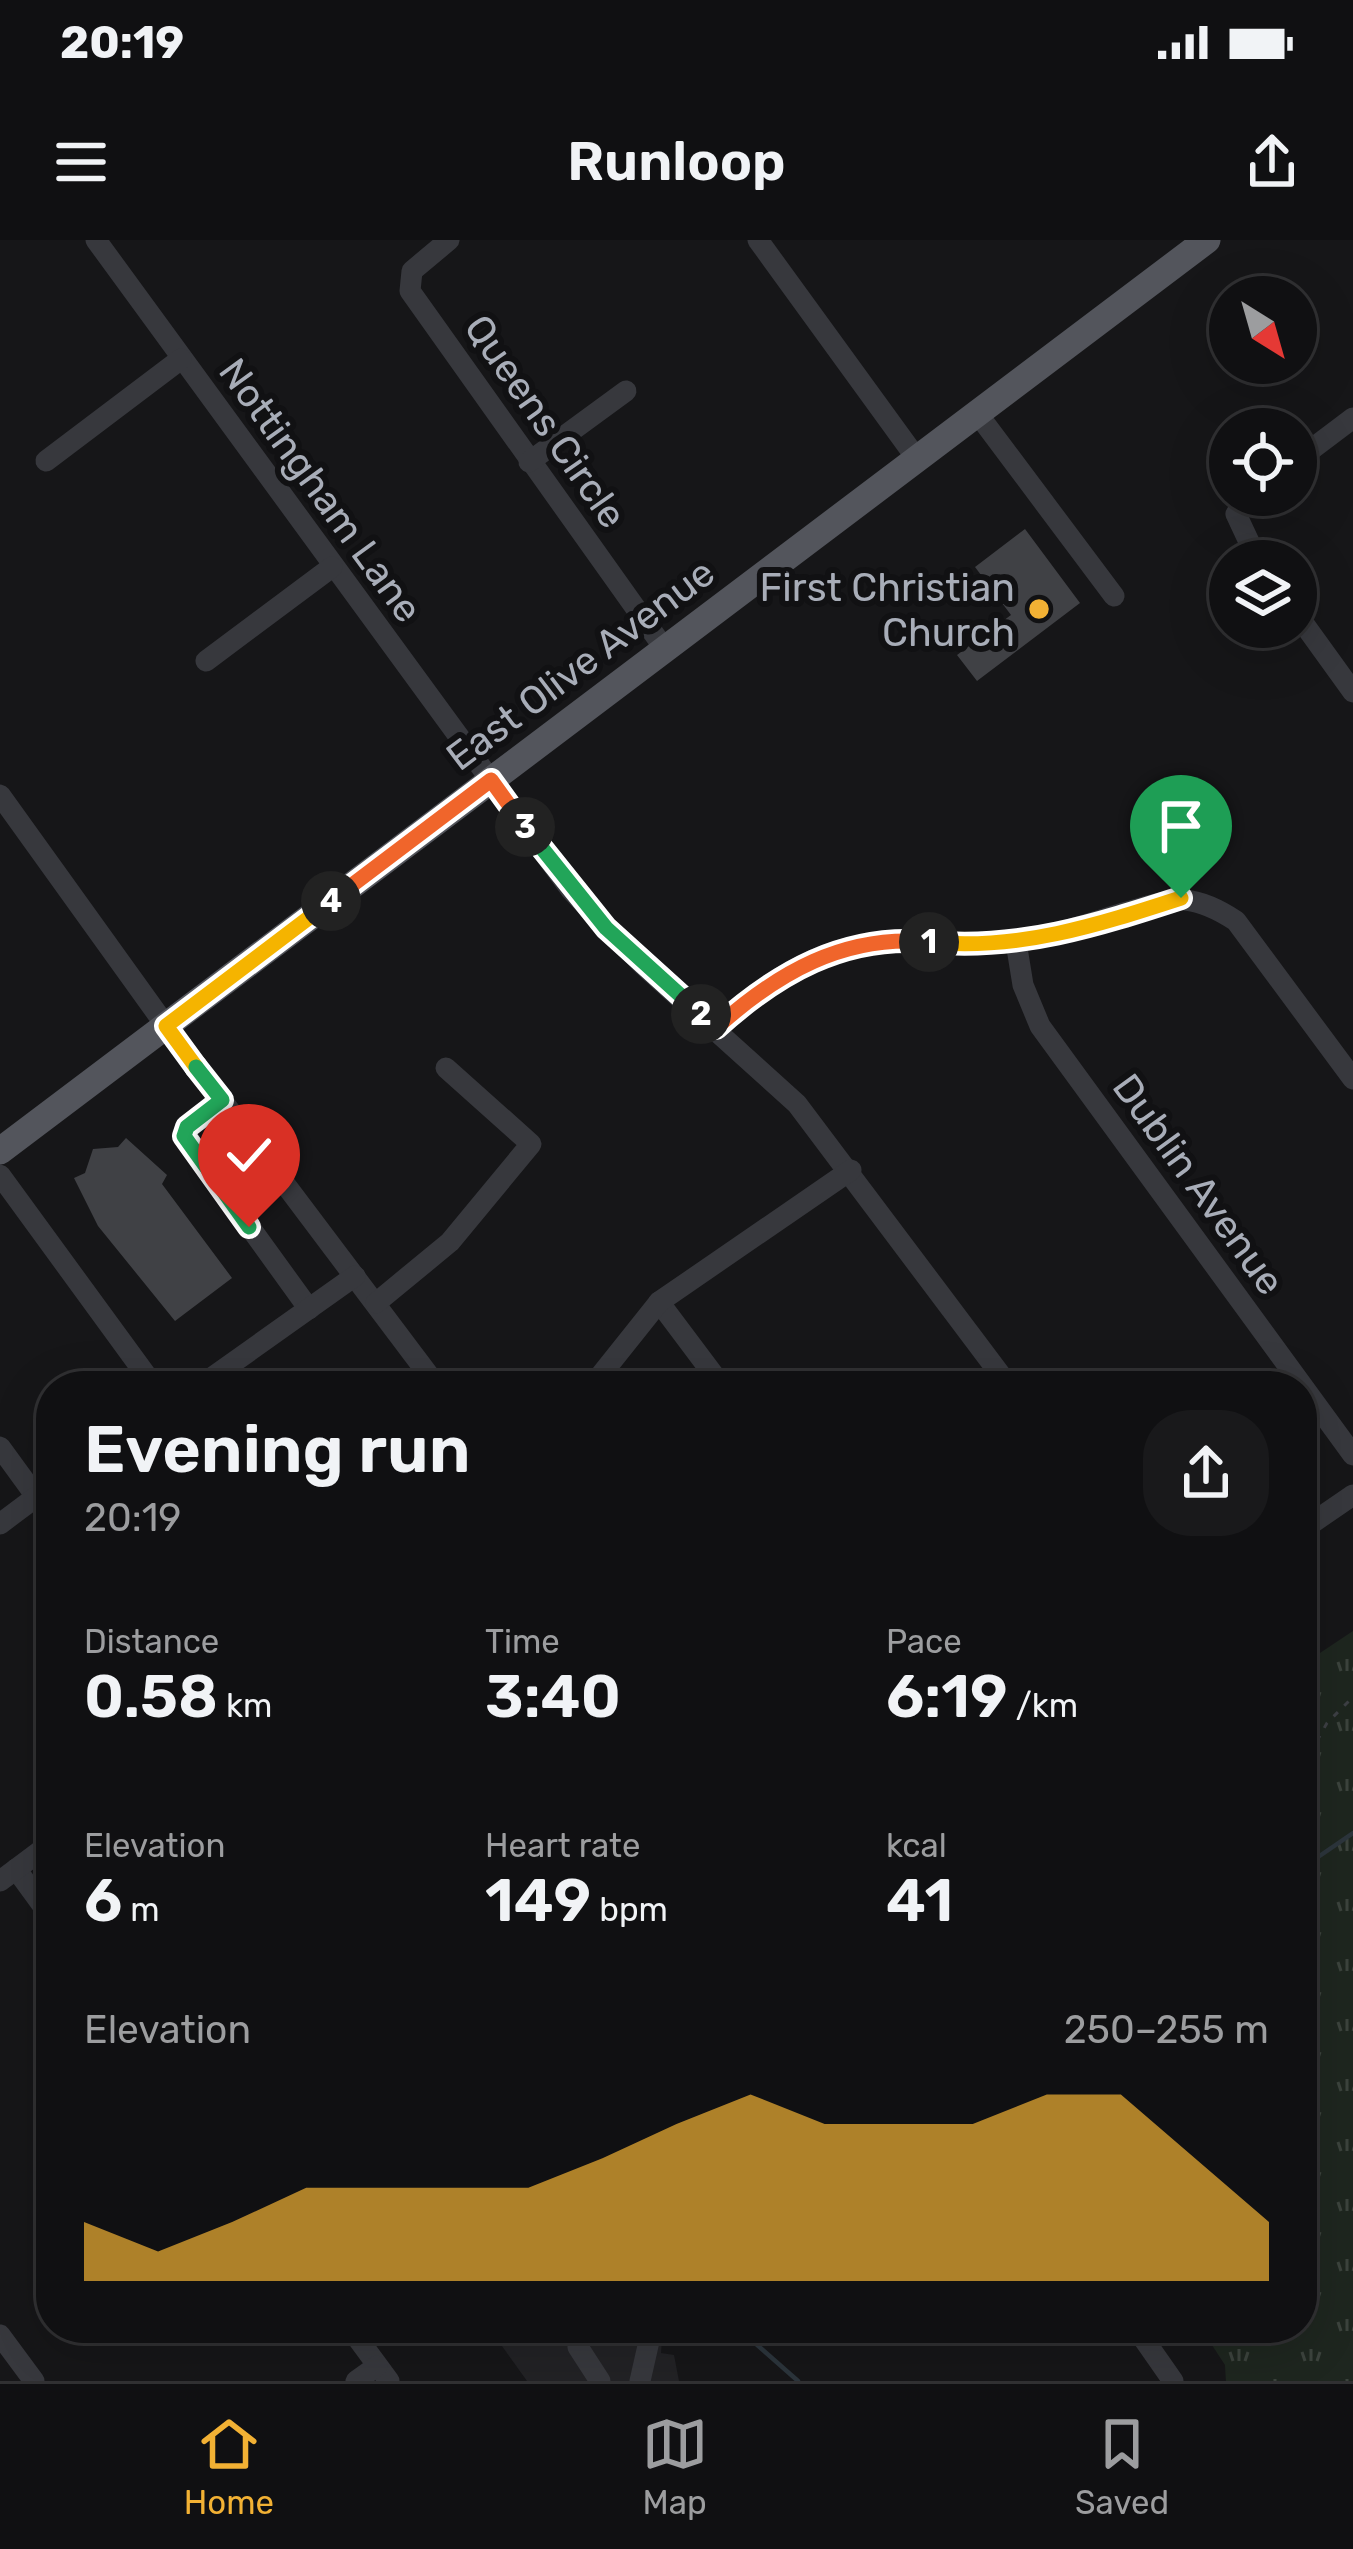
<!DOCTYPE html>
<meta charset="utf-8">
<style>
:root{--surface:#101012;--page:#19191b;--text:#f1f3f6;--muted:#9c9d9f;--line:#303032;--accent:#f2b134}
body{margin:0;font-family:Rubik,sans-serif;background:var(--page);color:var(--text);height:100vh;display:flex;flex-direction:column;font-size:45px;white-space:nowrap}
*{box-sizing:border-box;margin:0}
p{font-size:39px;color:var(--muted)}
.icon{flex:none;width:66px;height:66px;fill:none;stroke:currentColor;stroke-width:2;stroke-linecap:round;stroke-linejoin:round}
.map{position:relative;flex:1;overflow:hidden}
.drawer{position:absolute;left:36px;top:1131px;width:1281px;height:972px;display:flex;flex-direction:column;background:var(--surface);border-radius:48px;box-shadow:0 12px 48px #0002,0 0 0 3px var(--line)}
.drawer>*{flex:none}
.needle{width:78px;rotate:143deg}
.controls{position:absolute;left:1209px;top:36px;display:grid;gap:24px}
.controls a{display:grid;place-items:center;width:108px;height:108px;border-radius:50%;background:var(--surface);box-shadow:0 12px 48px #0002,0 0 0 3px var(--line);font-size:60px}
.pin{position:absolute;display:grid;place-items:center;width:102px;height:102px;color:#fff;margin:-123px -51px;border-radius:50% 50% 50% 0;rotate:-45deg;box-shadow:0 0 12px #0007}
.pin .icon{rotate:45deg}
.km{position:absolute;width:60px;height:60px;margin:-30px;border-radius:50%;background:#222;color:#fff;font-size:33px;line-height:60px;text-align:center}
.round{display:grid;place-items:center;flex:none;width:126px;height:126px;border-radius:48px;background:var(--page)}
.head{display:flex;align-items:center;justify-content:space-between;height:204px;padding:0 48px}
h1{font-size:66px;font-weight:600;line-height:90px}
.figures{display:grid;grid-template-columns:repeat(3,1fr);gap:18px;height:204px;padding:12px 48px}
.figures div{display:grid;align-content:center}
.figures b{font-size:60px;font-weight:600}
.figures small{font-size:33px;font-weight:400}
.figures p{font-size:33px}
.chart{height:336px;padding:24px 48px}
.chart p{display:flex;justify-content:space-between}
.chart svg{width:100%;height:216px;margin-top:12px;fill:var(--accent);opacity:.7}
.status{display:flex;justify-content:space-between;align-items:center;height:84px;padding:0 60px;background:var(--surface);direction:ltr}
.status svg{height:33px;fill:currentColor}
header{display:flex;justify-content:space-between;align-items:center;height:156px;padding:0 48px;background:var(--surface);font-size:54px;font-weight:600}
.tabs{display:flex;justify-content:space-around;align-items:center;height:168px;border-top:3px solid var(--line);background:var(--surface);font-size:33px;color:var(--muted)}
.tabs a{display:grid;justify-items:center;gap:6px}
.tabs .current{color:var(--accent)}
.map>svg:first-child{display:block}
.built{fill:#222225}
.park{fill:url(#park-tufts)}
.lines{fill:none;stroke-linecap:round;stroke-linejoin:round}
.stream{stroke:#2c353c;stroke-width:4.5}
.building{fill:#404145}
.path{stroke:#3d3f44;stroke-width:3;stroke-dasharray:6 9;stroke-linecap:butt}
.minor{stroke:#37383d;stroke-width:21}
.major{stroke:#53555c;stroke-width:27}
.split-1-casing{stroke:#fff;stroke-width:24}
.split-2-casing{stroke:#fff;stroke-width:24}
.split-3-casing{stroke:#fff;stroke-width:24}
.split-4-casing{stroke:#fff;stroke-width:24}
.split-5-casing{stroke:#fff;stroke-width:24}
.split-6-casing{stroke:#fff;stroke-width:24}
.split-1{stroke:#f5b400;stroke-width:15}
.split-2{stroke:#f0652b;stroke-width:15}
.split-3{stroke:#22a559;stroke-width:15}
.split-4{stroke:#f0652b;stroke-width:15}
.split-5{stroke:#f5b400;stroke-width:15}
.split-6{stroke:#22a559;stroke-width:15}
.poi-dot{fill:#f2b134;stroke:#111113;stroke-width:4.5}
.labels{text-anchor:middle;stroke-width:12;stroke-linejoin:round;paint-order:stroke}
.street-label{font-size:39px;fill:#a8adb8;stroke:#111113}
.poi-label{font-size:39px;fill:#a8adb8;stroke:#111113;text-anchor:end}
</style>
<div class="status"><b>20:19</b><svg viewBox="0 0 49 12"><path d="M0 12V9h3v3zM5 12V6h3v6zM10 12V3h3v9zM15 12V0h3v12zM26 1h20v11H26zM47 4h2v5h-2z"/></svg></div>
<header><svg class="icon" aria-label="menu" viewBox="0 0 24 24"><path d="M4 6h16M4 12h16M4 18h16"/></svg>Runloop<svg class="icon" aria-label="share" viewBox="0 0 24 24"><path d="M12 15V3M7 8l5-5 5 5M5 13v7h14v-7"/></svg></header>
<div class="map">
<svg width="1353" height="2141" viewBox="0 0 1353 2141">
<defs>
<pattern id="park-tufts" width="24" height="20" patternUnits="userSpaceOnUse" patternTransform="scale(3)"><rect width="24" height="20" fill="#1e261f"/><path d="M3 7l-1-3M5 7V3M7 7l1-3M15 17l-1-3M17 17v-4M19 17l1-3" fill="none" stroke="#3c433d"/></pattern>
</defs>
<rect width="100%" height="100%" fill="#161618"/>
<path class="built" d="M489,2088H663L661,2113L674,2115L679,2141H527Z"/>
<path class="park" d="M1353,1391V2141H1226L1225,2125L1201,2088H1302V1425Z"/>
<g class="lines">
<g class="stream">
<path d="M1302,1628L1353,1593"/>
<path d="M738,2088L798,2141"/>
</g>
</g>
<g class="building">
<path d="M1025,289L1080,363L977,441L957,415L1011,375L975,327Z"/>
<path d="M126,898L167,935L162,944L232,1038L175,1081L98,986L74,938L85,933L93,909L118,907Z"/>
</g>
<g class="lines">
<g class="path">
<path d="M1302,1527L1327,1483L1353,1457"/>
<path d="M1302,1666L1306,1709L1302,1727"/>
</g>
<g class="minor">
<path d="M96,0L571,650L643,725L797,864L1009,1146"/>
<path d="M449,0L412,31L410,51L664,408"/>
<path d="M758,0L917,219"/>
<path d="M977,173L1114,356"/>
<path d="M46,221L181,119"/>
<path d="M1296,221L1353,178"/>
<path d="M529,222L626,151"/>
<path d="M1251,255L1236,274L1258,321"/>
<path d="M1296,373L1353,452"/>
<path d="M206,421L332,327"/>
<path d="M0,555L166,786L437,1146"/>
<path d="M1016,702L1023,745L1040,786L1353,1215"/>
<path d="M716,788C754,754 791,724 840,710C898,694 956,708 1015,702C1058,698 1158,657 1185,660C1204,662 1221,671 1236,681L1353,839"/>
<path d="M222,860L187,887L184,896L309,1069"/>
<path d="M0,935L154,1146"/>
<path d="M659,1062L722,1146"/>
<path d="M376,1063L450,1002L531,904L446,828"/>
<path d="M200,1146L355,1036"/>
<path d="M592,1146L659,1062L851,930"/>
<path d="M0,1207L51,1277"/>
<path d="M0,1284L36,1257"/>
<path d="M1302,1290L1353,1255"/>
<path d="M16,1629L51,1677"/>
<path d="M0,1641L51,1603"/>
<path d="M350,2088L389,2141"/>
<path d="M586,2088L578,2107L600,2141"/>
<path d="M1136,2088L1173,2141"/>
<path d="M0,2095L34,2141"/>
<path d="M356,2141L377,2126"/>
<path d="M640,2141L652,2088"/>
</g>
<path class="major" d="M0,911L1207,0"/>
</g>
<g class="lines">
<g class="split-1-casing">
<path id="split-1" d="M929,702C1018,711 1098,685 1181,658"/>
</g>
<g class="split-2-casing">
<path id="split-2" d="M701,774L716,788C777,733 844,694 929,702"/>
</g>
<g class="split-3-casing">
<path id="split-3" d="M525,587L606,688L701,774"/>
</g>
<g class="split-4-casing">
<path id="split-4" d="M331,661L491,540L525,587"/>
</g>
<g class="split-5-casing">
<path id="split-5" d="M196,827L166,786L331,661"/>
</g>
<g class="split-6-casing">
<path id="split-6" d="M196,827L222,860L187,887L184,896L249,987"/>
</g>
<use href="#split-1" class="split-1"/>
<use href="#split-2" class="split-2"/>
<use href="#split-3" class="split-3"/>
<use href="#split-4" class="split-4"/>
<use href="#split-5" class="split-5"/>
<use href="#split-6" class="split-6"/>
</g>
<circle class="poi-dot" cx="1039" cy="369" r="12"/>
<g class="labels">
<g class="street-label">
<text transform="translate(546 181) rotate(55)" y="14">Queens Circle</text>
<text transform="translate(321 250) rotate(54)" y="14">Nottingham Lane</text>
<text transform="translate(580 424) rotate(-37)" y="14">East Olive Avenue</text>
<text transform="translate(1199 944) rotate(54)" y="14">Dublin Avenue</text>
</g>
<g class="poi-label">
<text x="1015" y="361">First Christian<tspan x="1015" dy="45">Church</tspan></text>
</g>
</g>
</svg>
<div class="controls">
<a><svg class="needle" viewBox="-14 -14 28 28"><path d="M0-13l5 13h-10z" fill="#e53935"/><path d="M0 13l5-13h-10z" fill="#9c9d9f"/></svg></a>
<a><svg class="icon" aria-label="locate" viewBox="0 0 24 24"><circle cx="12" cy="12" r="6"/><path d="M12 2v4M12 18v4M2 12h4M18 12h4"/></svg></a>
<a><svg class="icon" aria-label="layers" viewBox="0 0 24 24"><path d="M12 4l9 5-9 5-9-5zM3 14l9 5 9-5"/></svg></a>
</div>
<div class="pin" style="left:1181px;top:658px;background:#1e9e55"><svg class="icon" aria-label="arrive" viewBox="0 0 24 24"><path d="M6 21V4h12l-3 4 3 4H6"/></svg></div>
<div class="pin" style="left:249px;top:987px;background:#d93025"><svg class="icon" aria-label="check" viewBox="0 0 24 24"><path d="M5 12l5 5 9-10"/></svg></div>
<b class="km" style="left:929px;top:702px">1</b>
<b class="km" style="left:701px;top:774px">2</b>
<b class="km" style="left:525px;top:587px">3</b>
<b class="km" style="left:331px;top:661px">4</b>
<section class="drawer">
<div class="head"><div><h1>Evening run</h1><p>20:19</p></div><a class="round"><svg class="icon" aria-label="share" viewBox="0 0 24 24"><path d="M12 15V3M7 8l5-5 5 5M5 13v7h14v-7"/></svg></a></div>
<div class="figures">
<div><p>Distance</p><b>0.58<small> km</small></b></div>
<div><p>Time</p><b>3:40</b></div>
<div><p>Pace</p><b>6:19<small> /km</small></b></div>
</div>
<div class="figures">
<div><p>Elevation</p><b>6<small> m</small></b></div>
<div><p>Heart rate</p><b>149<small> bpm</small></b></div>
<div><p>kcal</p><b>41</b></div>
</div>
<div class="chart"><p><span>Elevation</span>250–255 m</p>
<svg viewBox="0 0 160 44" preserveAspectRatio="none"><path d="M0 44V32L10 38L20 32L30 25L40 25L50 25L60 25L70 19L80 12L90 6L100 12L110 12L120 12L130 6L140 6L150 19L160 32V44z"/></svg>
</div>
</section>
</div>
<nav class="tabs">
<a class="current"><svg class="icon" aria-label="home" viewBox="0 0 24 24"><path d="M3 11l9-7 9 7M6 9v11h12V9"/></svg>Home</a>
<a><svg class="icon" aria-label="map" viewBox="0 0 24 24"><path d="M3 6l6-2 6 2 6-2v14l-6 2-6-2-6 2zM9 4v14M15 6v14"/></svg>Map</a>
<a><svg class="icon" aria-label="saved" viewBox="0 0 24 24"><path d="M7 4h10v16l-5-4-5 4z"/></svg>Saved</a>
</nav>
